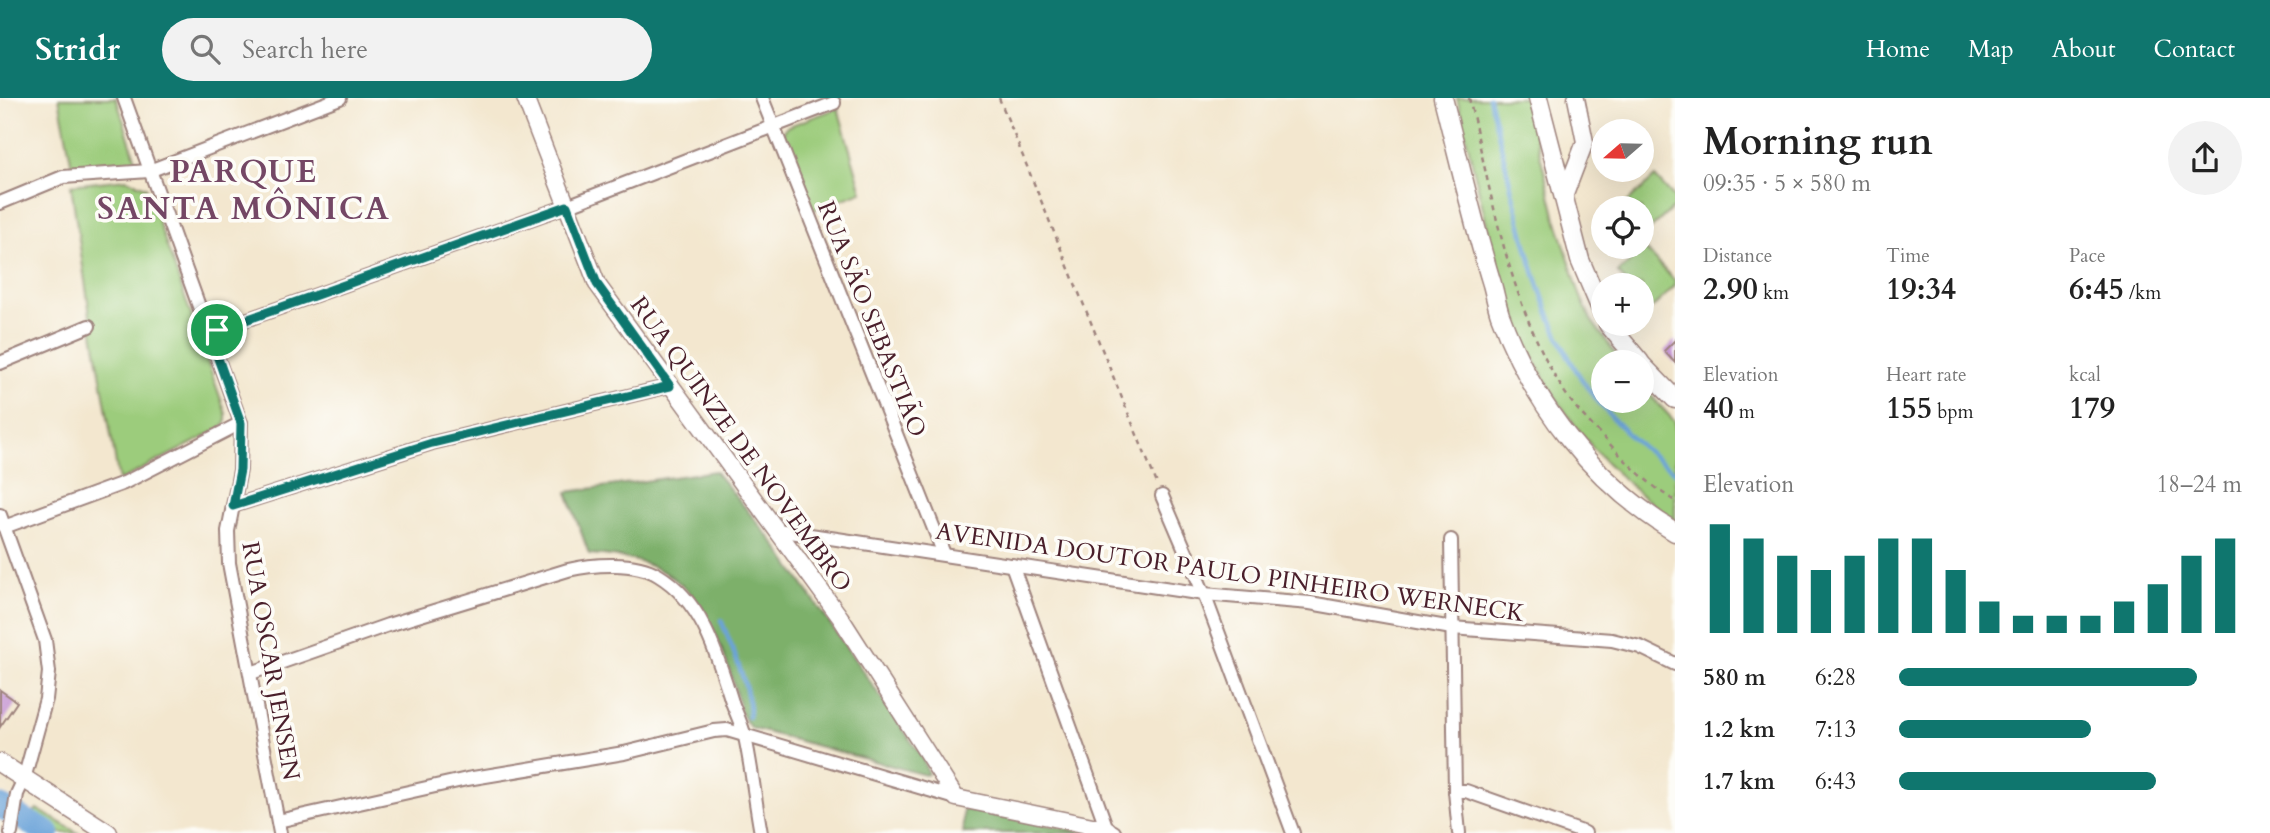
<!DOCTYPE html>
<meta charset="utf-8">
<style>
:root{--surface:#fff;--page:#f2f2f2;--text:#222;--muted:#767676;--accent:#0f766e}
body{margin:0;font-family:Cardo,serif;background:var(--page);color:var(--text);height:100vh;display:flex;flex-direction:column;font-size:26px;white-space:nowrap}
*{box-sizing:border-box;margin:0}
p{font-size:23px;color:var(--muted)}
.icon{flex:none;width:38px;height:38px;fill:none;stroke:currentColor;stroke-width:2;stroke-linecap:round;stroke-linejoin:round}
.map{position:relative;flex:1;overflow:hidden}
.side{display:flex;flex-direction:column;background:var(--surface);width:595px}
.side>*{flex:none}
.needle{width:46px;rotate:250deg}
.controls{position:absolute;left:1591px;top:21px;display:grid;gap:14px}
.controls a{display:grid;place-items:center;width:63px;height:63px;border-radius:50%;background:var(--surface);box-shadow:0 7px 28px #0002;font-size:35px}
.pin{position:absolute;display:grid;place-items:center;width:60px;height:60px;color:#fff;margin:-30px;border:4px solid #fff;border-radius:50%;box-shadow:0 2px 7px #0007}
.round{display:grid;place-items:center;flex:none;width:74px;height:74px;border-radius:37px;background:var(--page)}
.headline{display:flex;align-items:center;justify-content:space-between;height:119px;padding:0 28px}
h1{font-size:38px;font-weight:700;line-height:52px}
.figures{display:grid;grid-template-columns:repeat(3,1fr);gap:10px;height:119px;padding:7px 28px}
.figures div{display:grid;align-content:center}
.figures b{font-size:30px;font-weight:700}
.figures small{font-size:19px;font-weight:400}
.figures p{font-size:19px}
.chart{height:196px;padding:14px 28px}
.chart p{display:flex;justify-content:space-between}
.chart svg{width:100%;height:126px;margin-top:7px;stroke:var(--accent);stroke-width:6}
ul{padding:0 28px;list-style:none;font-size:23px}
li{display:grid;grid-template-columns:112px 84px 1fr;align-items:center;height:52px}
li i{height:18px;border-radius:9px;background:var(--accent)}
header{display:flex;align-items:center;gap:42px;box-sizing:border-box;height:98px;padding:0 35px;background:var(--accent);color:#fff}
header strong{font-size:33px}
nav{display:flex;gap:38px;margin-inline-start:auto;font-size:24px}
.search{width:490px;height:63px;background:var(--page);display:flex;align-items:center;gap:18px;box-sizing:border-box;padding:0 24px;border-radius:38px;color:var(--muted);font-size:26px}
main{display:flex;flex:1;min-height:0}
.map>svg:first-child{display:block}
.green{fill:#9ccc7b;stroke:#737653;stroke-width:2}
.forest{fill:#7db06b;stroke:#64684b;stroke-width:2}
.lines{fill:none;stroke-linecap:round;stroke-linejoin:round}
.stream{stroke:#6aa3d9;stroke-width:4.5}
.river{stroke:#6aa3d9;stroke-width:24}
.building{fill:#c392d2}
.street-casing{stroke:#9e837d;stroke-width:16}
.secondary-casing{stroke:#9e837d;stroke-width:19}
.primary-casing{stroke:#9e837d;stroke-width:21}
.path{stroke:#9e837d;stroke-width:2.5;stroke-dasharray:5 5;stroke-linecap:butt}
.street{stroke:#fff;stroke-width:12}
.secondary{stroke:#fff;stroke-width:16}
.primary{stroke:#fff;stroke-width:18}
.route-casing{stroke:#fff;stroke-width:14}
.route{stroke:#0f766e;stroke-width:9}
.labels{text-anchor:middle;stroke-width:7;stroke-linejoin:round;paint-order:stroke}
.street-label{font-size:24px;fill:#4a1f2b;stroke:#fdfcf7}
.district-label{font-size:32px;font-weight:bold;letter-spacing:2px;fill:#744765;stroke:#fdfcf7}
</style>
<header>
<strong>Stridr</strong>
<div class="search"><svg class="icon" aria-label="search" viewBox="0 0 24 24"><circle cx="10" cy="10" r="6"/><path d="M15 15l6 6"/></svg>Search here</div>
<nav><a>Home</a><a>Map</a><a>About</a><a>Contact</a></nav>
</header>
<main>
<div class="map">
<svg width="1675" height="735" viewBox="0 0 1675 735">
<rect width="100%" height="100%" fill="#fdfcf7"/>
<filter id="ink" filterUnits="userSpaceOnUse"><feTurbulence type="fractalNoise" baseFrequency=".0143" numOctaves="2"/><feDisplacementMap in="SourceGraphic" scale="14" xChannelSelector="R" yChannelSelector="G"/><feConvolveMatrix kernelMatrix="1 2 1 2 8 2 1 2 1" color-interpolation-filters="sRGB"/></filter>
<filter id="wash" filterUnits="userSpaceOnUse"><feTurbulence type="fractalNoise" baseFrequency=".00686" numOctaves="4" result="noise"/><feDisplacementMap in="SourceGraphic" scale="28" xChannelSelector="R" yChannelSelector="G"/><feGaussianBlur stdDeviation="1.57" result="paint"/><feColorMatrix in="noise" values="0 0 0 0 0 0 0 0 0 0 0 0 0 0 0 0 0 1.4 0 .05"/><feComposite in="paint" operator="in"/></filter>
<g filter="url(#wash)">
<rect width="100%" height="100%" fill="#f3e7cf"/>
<g class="green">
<path d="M59,0H116L136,62L132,66L72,69Z"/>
<path d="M1457,0H1526L1555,117L1580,197L1591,222L1622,264H1603V303H1642V288L1675,324V422C1650,407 1627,385 1606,364C1506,259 1490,135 1457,0Z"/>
<path d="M838,10L862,94L811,113L783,36L786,29Z"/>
<path d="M1655,79L1675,101V108L1642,139V110H1621Z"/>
<path d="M126,81L146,89L226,316V325L218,332L119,383L90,217L71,87Z"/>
<path d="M1644,150L1675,183V188L1651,211L1642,200V187H1629L1618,175Z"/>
<path d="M37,711L78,735H25L30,718Z"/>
</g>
<g class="forest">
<path d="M715,373L775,446L922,659L928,676L925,677L751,630C738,617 738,598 732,580C706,500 679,460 589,456L567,394Z"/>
<path d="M963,711L1087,735H963Z"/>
</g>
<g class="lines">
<g class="stream">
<path d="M1489,0C1512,86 1527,177 1567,256C1591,303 1632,345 1675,374"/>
<path d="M721,522C729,543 754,598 748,619"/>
</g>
<path class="river" d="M0,708L48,735"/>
</g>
<g id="blocks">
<g class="building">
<path d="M1675,242V265L1664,253Z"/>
<path d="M0,592L17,604L0,629Z"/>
</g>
</g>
</g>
<g filter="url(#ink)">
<use href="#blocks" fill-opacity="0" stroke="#9e837d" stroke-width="2"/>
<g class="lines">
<g class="street-casing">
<g id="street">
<path d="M124,0L241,325L240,372L228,433L229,465L280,735"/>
<path d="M762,0L944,456"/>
<path d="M0,105L63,79L149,73L340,0"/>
<path d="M209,235L567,108L834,5"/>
<path d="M0,265L89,228"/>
<path d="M1162,398L1204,496L1293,735"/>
<path d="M233,408L432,345L670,288"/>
<path d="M0,417L45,542L49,574L46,601L24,681L17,696L11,735"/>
<path d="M4,429L124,385L241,325"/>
<path d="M777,432L1204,496L1310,505L1452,530L1612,542L1640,549L1675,566"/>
<path d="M1451,442L1455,693L1459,735"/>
<path d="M1012,467L1107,731L1114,734"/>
<path d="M251,575L388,527L568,472C593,466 635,463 658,477C703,504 717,557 732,604C736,615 742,627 745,639C752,671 755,703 761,735"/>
<path d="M1455,693H1466L1585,735"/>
<path d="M278,723L467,681L624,655L714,633L727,632L956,700"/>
</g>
</g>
<g class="secondary-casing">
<g id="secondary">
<path d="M525,0L597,186L840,519L956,700L1107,731L1111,735"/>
<path d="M1564,99L1585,44L1576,0"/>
</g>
</g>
<g class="primary-casing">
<g id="primary">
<path d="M1443,0C1459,62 1473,125 1492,186C1495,197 1497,208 1500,217C1533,307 1594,385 1675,434"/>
<path d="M1538,0L1580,162L1603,216"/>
<path d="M1608,226L1640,264"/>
<path d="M1642,267L1675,301"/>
<path d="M0,665L108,735"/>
</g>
</g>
<g class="path">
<path d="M999,0L1158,388"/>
<path d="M1469,0C1492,98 1508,202 1562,290C1574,310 1591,326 1607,343C1627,365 1649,387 1675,403"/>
</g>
<use href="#street" class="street"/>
<use href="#secondary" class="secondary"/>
<use href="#primary" class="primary"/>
</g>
</g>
<g class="lines" filter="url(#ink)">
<g class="route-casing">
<path id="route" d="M567,108L597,186L670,288L432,345L233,408L240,372L241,325L209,235Z"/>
</g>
<use href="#route" class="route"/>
</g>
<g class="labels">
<g class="street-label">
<text transform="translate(872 221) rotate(68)" y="8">RUA SÃO SEBASTIÃO</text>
<text transform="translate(741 346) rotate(54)" y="8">RUA QUINZE DE NOVEMBRO</text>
<text transform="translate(1230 474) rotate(8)" y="8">AVENIDA DOUTOR PAULO PINHEIRO WERNECK</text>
<text transform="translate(271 563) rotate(80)" y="8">RUA OSCAR JENSEN</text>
</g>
<g class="district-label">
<text x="244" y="84">PARQUE<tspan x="244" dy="37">SANTA MÔNICA</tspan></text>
</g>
</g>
</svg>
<div class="controls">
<a><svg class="needle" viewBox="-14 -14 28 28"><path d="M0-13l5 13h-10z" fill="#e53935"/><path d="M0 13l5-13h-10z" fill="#767676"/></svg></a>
<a><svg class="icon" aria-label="locate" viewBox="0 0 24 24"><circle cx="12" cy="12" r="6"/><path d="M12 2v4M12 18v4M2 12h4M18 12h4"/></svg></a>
<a>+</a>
<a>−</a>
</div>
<div class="pin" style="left:217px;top:232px;background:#1e9e55"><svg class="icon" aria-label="arrive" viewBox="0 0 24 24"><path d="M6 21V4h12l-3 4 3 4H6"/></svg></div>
</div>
<section class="side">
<div class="headline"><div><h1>Morning run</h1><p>09:35 · 5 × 580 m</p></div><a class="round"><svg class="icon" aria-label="share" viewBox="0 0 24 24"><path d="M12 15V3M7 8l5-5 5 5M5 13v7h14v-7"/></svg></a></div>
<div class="figures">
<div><p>Distance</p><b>2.90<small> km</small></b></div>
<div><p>Time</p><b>19:34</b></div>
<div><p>Pace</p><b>6:45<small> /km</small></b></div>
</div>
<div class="figures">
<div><p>Elevation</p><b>40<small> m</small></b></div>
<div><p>Heart rate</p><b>155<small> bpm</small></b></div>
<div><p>kcal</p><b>179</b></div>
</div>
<div class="chart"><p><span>Elevation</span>18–24 m</p>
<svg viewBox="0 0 160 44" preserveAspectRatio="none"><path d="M5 44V6M15 44V11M25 44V17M35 44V22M45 44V17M55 44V11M65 44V11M75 44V22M85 44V33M95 44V38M105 44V38M115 44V38M125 44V33M135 44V27M145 44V17M155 44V11"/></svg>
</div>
<ul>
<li><b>580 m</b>6:28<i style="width:87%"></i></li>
<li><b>1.2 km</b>7:13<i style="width:56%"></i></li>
<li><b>1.7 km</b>6:43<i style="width:75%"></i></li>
</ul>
</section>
</main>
